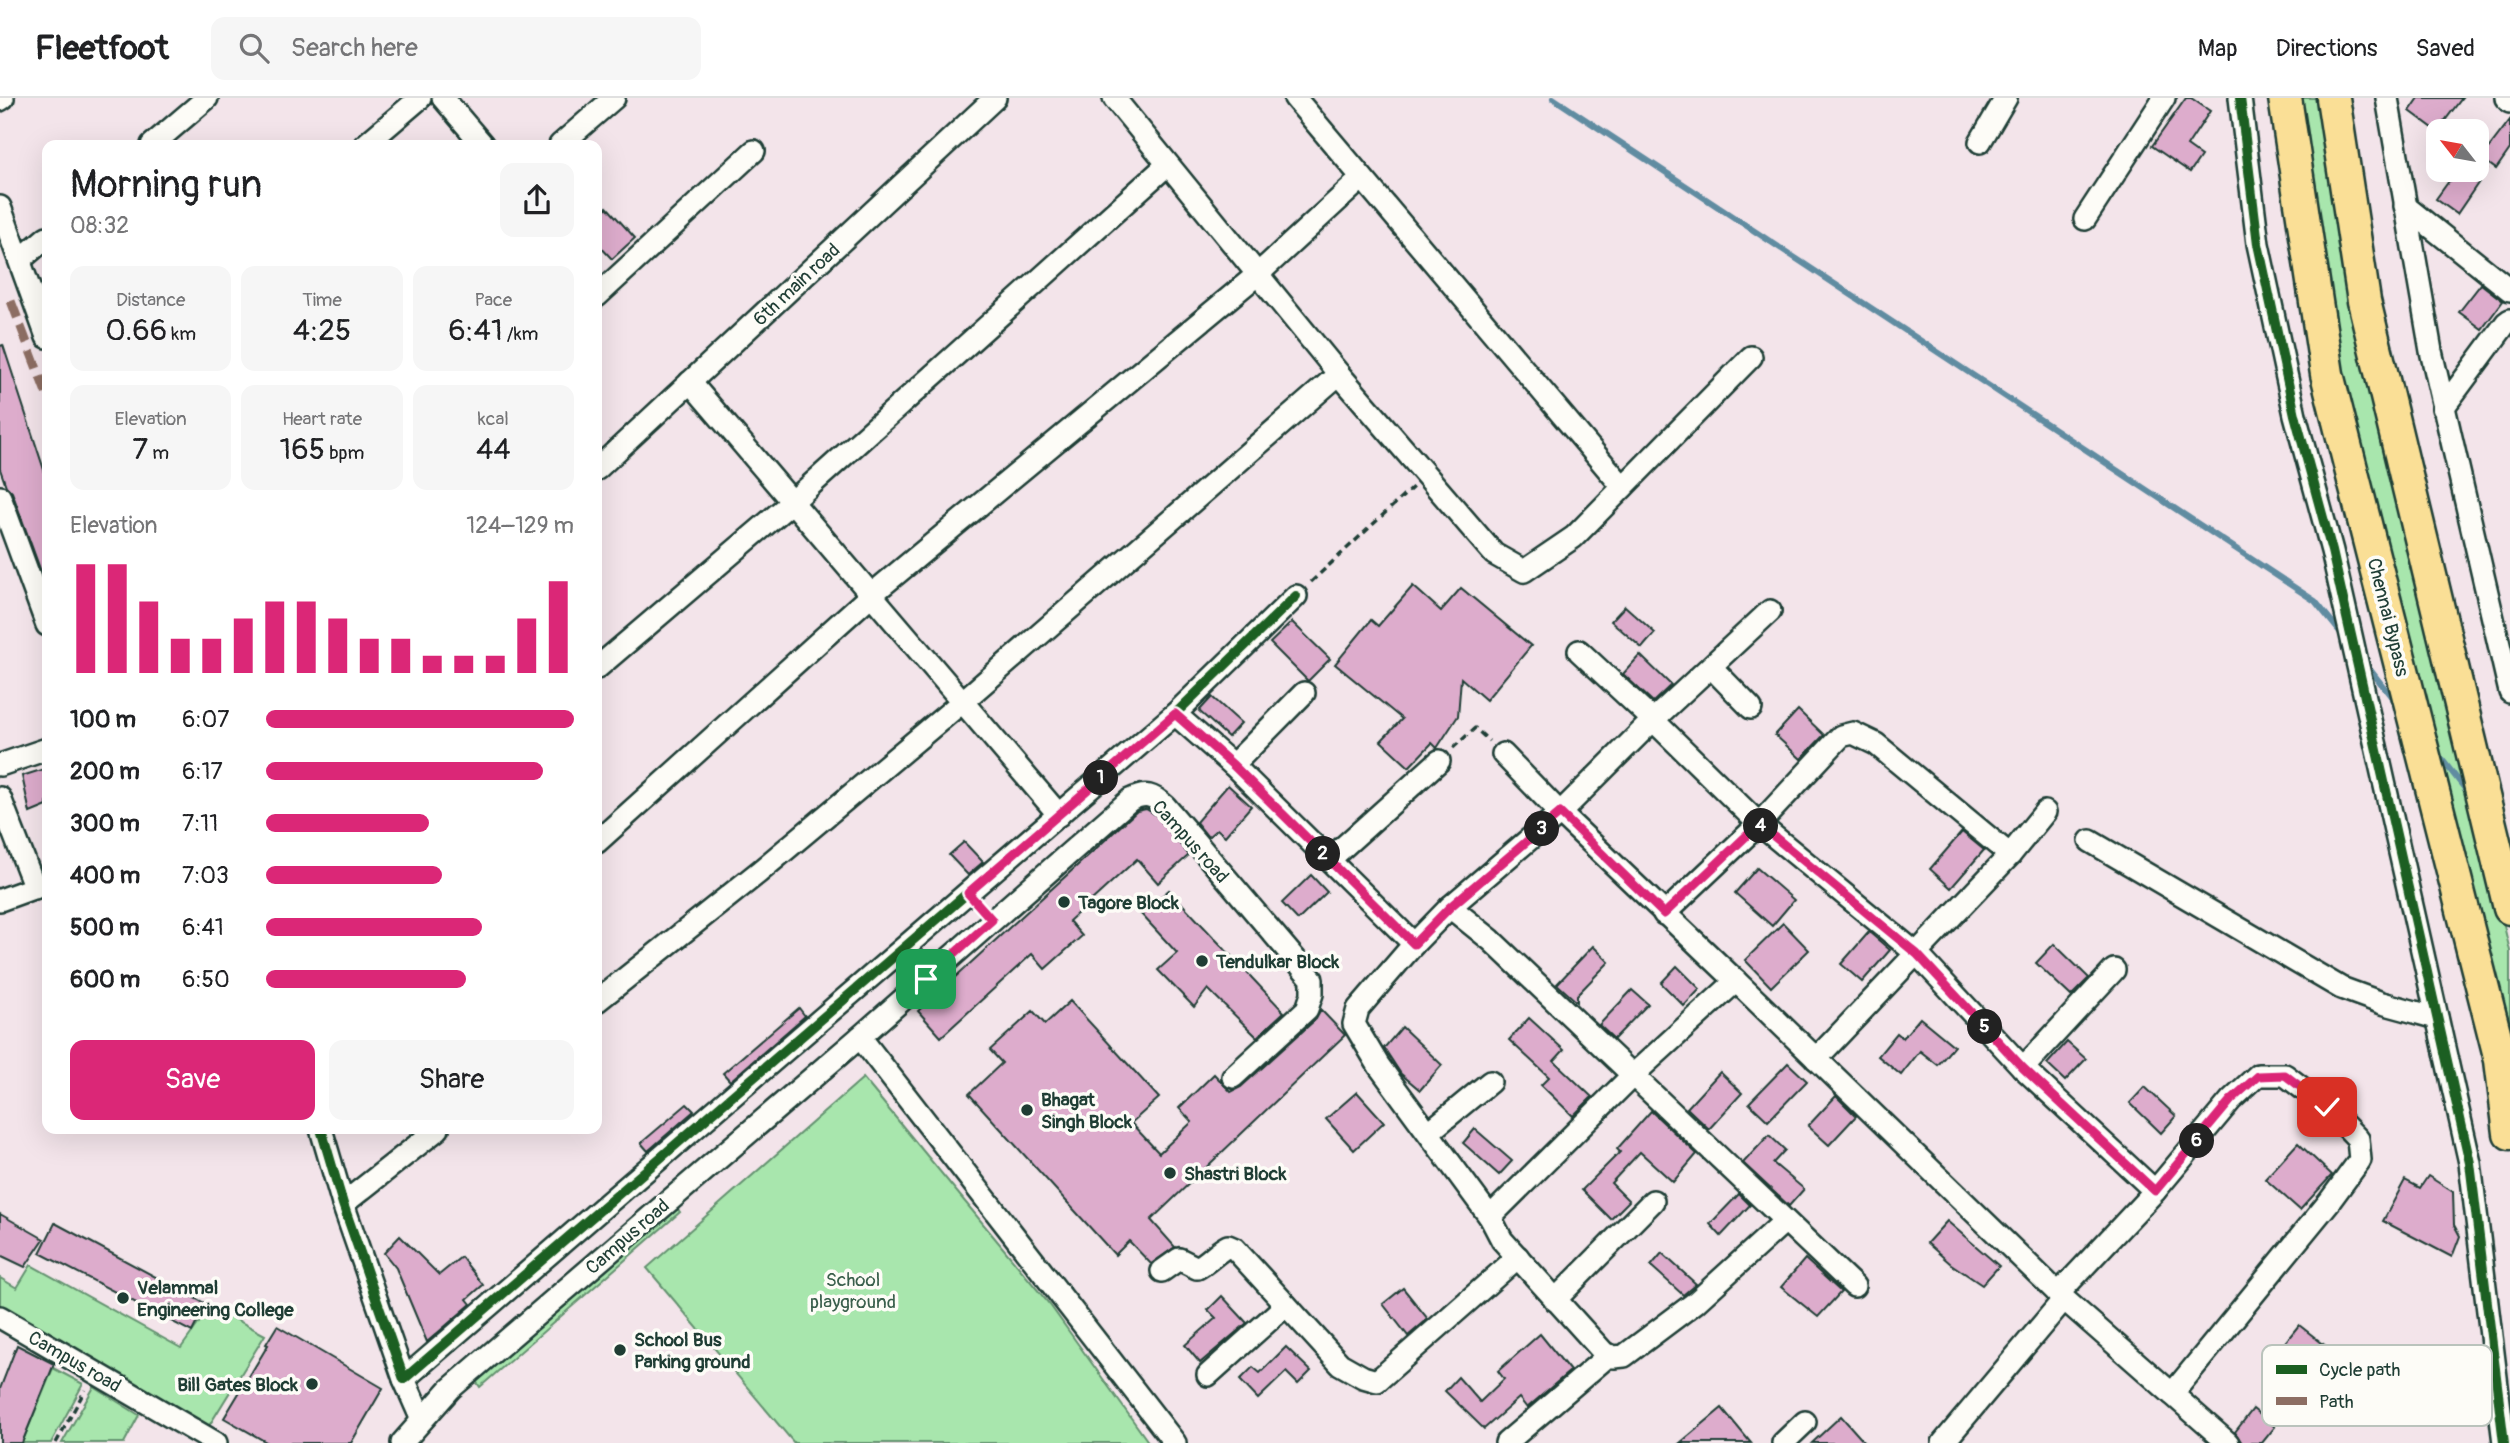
<!DOCTYPE html>
<meta charset="utf-8">
<style>
:root{--surface:#fff;--page:#f6f6f6;--text:#202124;--muted:#757577;--line:#e0e0e0;--accent:#db2777}
body{margin:0;font-family:Pangolin,sans-serif;background:var(--page);color:var(--text);height:100vh;display:flex;flex-direction:column;font-size:26px;white-space:nowrap}
*{box-sizing:border-box;margin:0}
p{font-size:23px;color:var(--muted)}
.icon{flex:none;width:38px;height:38px;fill:none;stroke:currentColor;stroke-width:2;stroke-linecap:round;stroke-linejoin:round}
.map{position:relative;flex:1;overflow:hidden}
.sheet{position:absolute;left:42px;top:42px;width:560px;height:994px;display:flex;flex-direction:column;background:var(--surface);border-radius:14px;box-shadow:0 7px 28px #0002}
.sheet>*{flex:none}
.needle{width:46px;rotate:301deg}
.tools{position:absolute;left:2426px;top:21px;display:grid;gap:14px}
.tools a{display:grid;place-items:center;width:63px;height:63px;border-radius:14px;background:var(--surface);box-shadow:0 7px 28px #0002;font-size:35px}
.pin{position:absolute;display:grid;place-items:center;width:60px;height:60px;color:#fff;margin:-30px;border-radius:14px;box-shadow:0 4px 10px #0006}
.km{position:absolute;width:35px;height:35px;margin:-18px;border-radius:50%;background:#222;color:#fff;font-size:19px;line-height:35px;text-align:center}
.round{display:grid;place-items:center;flex:none;width:74px;height:74px;border-radius:14px;background:var(--page)}
.overview{display:flex;align-items:center;justify-content:space-between;height:119px;padding:0 28px}
h1{font-size:38px;font-weight:600;line-height:52px}
.figures{display:grid;grid-template-columns:repeat(3,1fr);gap:10px;height:119px;padding:7px 28px}
.figures div{display:grid;align-content:center;border-radius:14px;background:var(--page);text-align:center}
.figures b{font-size:30px;font-weight:600}
.figures small{font-size:19px;font-weight:400}
.figures p{font-size:19px}
.chart{height:196px;padding:14px 28px}
.chart p{display:flex;justify-content:space-between}
.chart svg{width:100%;height:126px;margin-top:7px;stroke:var(--accent);stroke-width:6}
.button{display:flex;gap:14px;margin-top:auto;padding:14px 28px}
.button a{flex:1;height:80px;border-radius:14px;background:var(--accent);color:#fff;font-size:28px;font-weight:600;line-height:80px;text-align:center}
.button a+a{background:var(--page);color:var(--text)}
ul{padding:0 28px;list-style:none;font-size:23px}
li{display:grid;grid-template-columns:112px 84px 1fr;align-items:center;height:52px}
li i{height:18px;border-radius:9px;background:var(--accent)}
header{display:flex;align-items:center;gap:42px;box-sizing:border-box;height:98px;padding:0 35px;background:var(--surface);border-bottom:2px solid var(--line)}
header strong{font-size:33px}
nav{display:flex;gap:38px;margin-inline-start:auto;font-size:24px}
.search{width:490px;height:63px;background:var(--page);display:flex;align-items:center;gap:18px;box-sizing:border-box;padding:0 24px;border-radius:14px;color:var(--muted);font-size:26px}
.map>svg:first-child{display:block}
.green{fill:#a8e6ad;stroke:#649270;stroke-width:2}
.lines{fill:none;stroke-linecap:round;stroke-linejoin:round}
.stream{stroke:#608ca1;stroke-width:6}
.building{fill:#ddaccc;stroke:#1f3d34;stroke-width:2}
.minor-casing{stroke:#1f3d34;stroke-width:26}
.highway-casing{stroke:#1f3d34;stroke-width:37}
.path{stroke:#1f3d34;stroke-width:3.5;stroke-dasharray:7 5;stroke-linecap:butt}
.minor{stroke:#fdfcf7;stroke-width:21}
.highway{stroke:#fadf96;stroke-width:32}
.quiet{stroke:#8d6e63;stroke-width:9;stroke-dasharray:18 9;stroke-linecap:butt}
.cycleway-casing{stroke:#fdfcf7;stroke-width:15}
.cycleway{stroke:#1b5e20;stroke-width:10}
.route-casing{stroke:#fff;stroke-width:14}
.route{stroke:#db2777;stroke-width:9}
.poi-dot{fill:#1f3d34;stroke:#fdfcf7;stroke-width:2.5}
.labels{text-anchor:middle;stroke-width:7;stroke-linejoin:round;paint-order:stroke}
.street-label{font-size:19px;fill:#1f3d34;stroke:#fdfcf7}
.poi-label{font-size:19px;font-weight:bold;fill:#1f3d34;stroke:#fdfcf7;text-anchor:start}
.park-label{font-size:19px;fill:#3a5f4c;stroke:#fdfcf7}
.key{fill:#fdfcf7;stroke:#bac3bc;stroke-width:2}
.key-label{font-size:19px;fill:#1f3d34}
</style>
<header>
<strong>Fleetfoot</strong>
<div class="search"><svg class="icon" aria-label="search" viewBox="0 0 24 24"><circle cx="10" cy="10" r="6"/><path d="M15 15l6 6"/></svg>Search here</div>
<nav><a>Map</a><a>Directions</a><a>Saved</a></nav>
</header>
<div class="map">
<svg width="2510" height="1345" viewBox="0 0 2510 1345">
<rect width="100%" height="100%" fill="#f3e4ea"/>
<filter id="ink" filterUnits="userSpaceOnUse"><feTurbulence type="fractalNoise" baseFrequency=".0143" numOctaves="2"/><feDisplacementMap in="SourceGraphic" scale="14" xChannelSelector="R" yChannelSelector="G"/><feConvolveMatrix kernelMatrix="1 2 1 2 8 2 1 2 1" color-interpolation-filters="sRGB"/></filter>
<g filter="url(#ink)">
<g class="green">
<path d="M2292,0H2323L2453,613L2510,853V956L2338,269Z"/>
<path d="M863,980L1050,1207L1149,1345H794L647,1170Z"/>
<path d="M670,1101L680,1114L480,1289L471,1276Z"/>
<path d="M31,1167L181,1250L211,1208L265,1237L207,1331L95,1262L0,1208V1180L17,1190Z"/>
<path d="M53,1270L83,1286L51,1345H22Z"/>
<path d="M94,1289L139,1317L124,1345H62Z"/>
</g>
<g class="lines">
<g class="stream">
<path d="M1553,0L2315,503L2345,540"/>
<path d="M2365,565L2397,606"/>
<path d="M2437,655L2469,696"/>
</g>
</g>
<g class="building">
<path d="M2186,0H2191L2210,13L2187,48L2201,58L2190,74L2152,48Z"/>
<path d="M2419,0H2462L2437,33L2410,13Z"/>
<path d="M2510,22V51L2496,71L2481,60Z"/>
<path d="M2457,72H2487L2457,116L2436,101Z"/>
<path d="M607,109L635,140L612,161L597,145V119Z"/>
<path d="M2481,186L2503,203L2482,231L2459,214Z"/>
<path d="M3,247L47,381V490L12,394L6,388L0,371V248Z"/>
<path d="M1413,488L1441,513L1461,490L1531,548L1486,602L1461,580L1458,618L1437,650L1432,645L1409,669L1381,643L1402,621L1335,566L1371,522L1378,528Z"/>
<path d="M1625,508L1655,535L1642,550L1611,523Z"/>
<path d="M1292,524L1330,561L1308,583L1270,545Z"/>
<path d="M1640,557L1671,587L1653,604L1623,576Z"/>
<path d="M1212,599L1241,625L1228,639L1199,613Z"/>
<path d="M1798,612L1824,637L1801,661L1775,637Z"/>
<path d="M47,670V708L30,715L22,678Z"/>
<path d="M1228,687L1251,708L1225,738L1217,731L1208,739L1196,724Z"/>
<path d="M1146,711L1156,717L1189,757L1158,785L1137,761L1069,823L1082,838L1045,871L1032,856L941,939L918,913L1137,713Z"/>
<path d="M1962,734L1984,752L1951,790L1930,771Z"/>
<path d="M964,744L983,764L968,777L949,757Z"/>
<path d="M1757,770L1794,802L1772,828L1735,795Z"/>
<path d="M1311,777L1327,794L1298,822L1282,805Z"/>
<path d="M1169,792L1284,914L1257,939L1208,891L1194,909L1158,872L1177,855L1141,816Z"/>
<path d="M1783,825L1809,852L1771,889L1745,862Z"/>
<path d="M1869,834L1890,852L1862,884L1841,866Z"/>
<path d="M2054,846L2089,880L2071,898L2036,865Z"/>
<path d="M1593,848L1609,864L1577,897V904L1557,886Z"/>
<path d="M1677,868L1700,891L1684,908L1661,885Z"/>
<path d="M1632,892L1648,906L1614,941L1599,927Z"/>
<path d="M1070,903L1159,1000L1131,1025L1159,1055L1192,1024L1179,1010L1214,976L1231,994L1241,989L1316,921L1321,912L1345,937L1151,1122L1175,1149L1151,1166L1129,1143L1115,1157L969,996L1002,965L990,952L1033,913L1045,926Z"/>
<path d="M799,910L805,918L730,983L723,975Z"/>
<path d="M1529,920L1564,952L1554,963L1592,999L1573,1018L1541,987L1549,979L1509,942Z"/>
<path d="M1920,920L1954,948L1938,967L1920,953L1901,977L1878,958L1897,935L1903,940Z"/>
<path d="M1402,929L1442,967L1420,992L1401,976L1384,950Z"/>
<path d="M2067,944L2086,961L2065,983L2047,966Z"/>
<path d="M1788,965L1807,983L1768,1023L1749,1005Z"/>
<path d="M1720,974L1742,995L1709,1031L1687,1010Z"/>
<path d="M2145,989L2176,1018L2161,1035L2130,1005Z"/>
<path d="M1357,994L1384,1024L1354,1052L1326,1021Z"/>
<path d="M1836,998L1856,1018L1829,1047L1808,1028Z"/>
<path d="M687,1006L694,1013L648,1053L641,1045Z"/>
<path d="M1651,1013L1697,1056L1673,1084L1640,1054L1611,1085L1629,1103L1611,1121L1582,1092L1620,1054L1617,1051Z"/>
<path d="M1475,1031L1512,1063L1499,1077L1463,1045Z"/>
<path d="M1769,1037L1785,1052L1773,1065L1804,1091L1789,1108L1743,1065Z"/>
<path d="M2298,1045L2332,1077L2300,1112L2265,1081Z"/>
<path d="M2428,1078L2453,1094L2454,1127L2460,1138L2452,1159L2383,1123L2405,1082L2420,1090Z"/>
<path d="M1739,1096L1750,1107L1721,1138L1710,1126Z"/>
<path d="M0,1116L44,1141L25,1169L0,1157Z"/>
<path d="M1947,1123L1999,1168L1982,1187L1951,1166L1927,1145Z"/>
<path d="M55,1125L206,1206L192,1234L40,1155Z"/>
<path d="M400,1138L439,1177L461,1159L483,1187L467,1201L471,1206L427,1244L396,1170L384,1155Z"/>
<path d="M1662,1155L1696,1186L1683,1197L1651,1168Z"/>
<path d="M1805,1161L1841,1194L1818,1219L1781,1189Z"/>
<path d="M1403,1190L1428,1221L1408,1238L1383,1206Z"/>
<path d="M1222,1198L1247,1225L1200,1265L1185,1247L1216,1220L1208,1212Z"/>
<path d="M2299,1227L2336,1256L2315,1282L2278,1253Z"/>
<path d="M277,1228L383,1290L351,1345H268L224,1320L268,1247L266,1246Z"/>
<path d="M1540,1236L1570,1273L1527,1310L1519,1300L1484,1331L1445,1293L1458,1279L1480,1304L1504,1281L1498,1273Z"/>
<path d="M17,1247L54,1266L22,1345H0V1291Z"/>
<path d="M1286,1249L1311,1273L1298,1286L1286,1274L1258,1301L1240,1282L1253,1269L1260,1275Z"/>
<path d="M1722,1310L1751,1345H1680Z"/>
<path d="M2253,1311L2275,1329L2262,1345H2242L2235,1334Z"/>
<path d="M1841,1318L1865,1345H1812Z"/>
</g>
<g class="lines">
<g class="minor-casing">
<g id="minor">
<path d="M443,0L483,47"/>
<path d="M1114,0L1339,276L1494,456L1524,473L1574,439L1751,259"/>
<path d="M1295,0L1623,389"/>
<path d="M2240,0L2258,146L2295,317L2332,453L2470,1065L2504,1345"/>
<path d="M2387,0L2431,253L2510,594"/>
<path d="M2506,0L2510,4"/>
<path d="M0,2L3,0"/>
<path d="M1980,44L2006,0"/>
<path d="M152,47L207,0"/>
<path d="M365,47L420,0"/>
<path d="M560,47L614,0"/>
<path d="M2405,108L2510,192"/>
<path d="M0,109L47,239"/>
<path d="M2085,121L2164,0"/>
<path d="M20,162L47,139"/>
<path d="M597,198L754,53"/>
<path d="M690,284L1059,717"/>
<path d="M2443,310L2506,225L2510,222"/>
<path d="M597,371L995,0"/>
<path d="M0,399L47,527"/>
<path d="M1770,513L1653,622L1560,715L1450,809L1414,846L1358,911L1354,926L1379,968L1490,1119L1502,1142L1605,1256L1614,1259L1624,1258L1696,1204L1785,1123"/>
<path d="M1579,553L1653,622L1759,726L1917,856L2023,970L2155,1093L2058,1196"/>
<path d="M1711,569L1751,610"/>
<path d="M597,570L792,404L1167,67"/>
<path d="M1175,616L1233,667L1414,846"/>
<path d="M0,667L47,651"/>
<path d="M1233,667L1304,595"/>
<path d="M0,700L35,790"/>
<path d="M2090,743L2341,890L2382,905L2437,920"/>
<path d="M597,744L871,497L1258,176L1362,80"/>
<path d="M1329,762L1439,663"/>
<path d="M0,802L47,785"/>
<path d="M1450,809L1491,842L1854,1188"/>
<path d="M1664,816L1759,726L1841,638L1853,635L1876,646L2010,757"/>
<path d="M1736,883L2064,1201L1943,1345"/>
<path d="M597,903L759,774L962,604L1339,276"/>
<path d="M860,939L1130,702C1146,694 1153,697 1165,708L1312,881V896L1307,911L1233,979"/>
<path d="M1816,961L2010,757L2045,714"/>
<path d="M2023,970L2114,872"/>
<path d="M321,1031L343,1106L404,1281L1175,616L1296,498"/>
<path d="M1429,1034L1490,984"/>
<path d="M2155,1093L2231,1002L2258,977H2285L2327,1009L2358,1041L2360,1062L2329,1104L2172,1296"/>
<path d="M343,1106L438,1031"/>
<path d="M1490,1119L1633,977L1736,883L1560,715L1503,656"/>
<path d="M1162,1173L1179,1161L1197,1170C1209,1164 1216,1154 1228,1148L1235,1151L1340,1266L1363,1279L1377,1283L1518,1159"/>
<path d="M2064,1201L2228,1345"/>
<path d="M1555,1202L1653,1103"/>
<path d="M0,1219L216,1345"/>
<path d="M1208,1277L1286,1207"/>
<path d="M404,1281L422,1322"/>
<path d="M402,1345L450,1291L860,939L1175,1345"/>
<path d="M1506,1345L1609,1257"/>
<path d="M1783,1345L1805,1324"/>
</g>
</g>
<g class="highway-casing">
<g id="highway">
<path d="M2285,0L2327,276L2501,962L2510,1035"/>
<path d="M2333,0L2364,203L2510,810"/>
</g>
</g>
<g class="path">
<path d="M1311,484L1413,389"/>
<path d="M1453,650L1475,630L1489,643"/>
<path d="M56,1345L85,1292"/>
</g>
<use href="#minor" class="minor"/>
<use href="#highway" class="highway"/>
<path class="quiet" d="M11,203L47,297"/>
<g class="cycleway-casing">
<g id="cycleway">
<path d="M2240,0L2258,146L2295,317L2332,453L2470,1065L2504,1345"/>
<path d="M321,1031L343,1106L404,1281L1175,616L1296,498"/>
</g>
</g>
<use href="#cycleway" class="cycleway"/>
</g>
</g>
<g class="lines" filter="url(#ink)">
<g class="route-casing">
<path id="route" d="M926,881L992,822L968,795L1175,616L1233,667L1414,846L1450,809L1560,715L1664,816L1759,726L1917,856L2023,970L2155,1093L2231,1002L2258,978L2285,977L2327,1009"/>
</g>
<use href="#route" class="route"/>
</g>
<g class="poi-dot">
<circle cx="1064" cy="804" r="7"/>
<circle cx="1202" cy="863" r="7"/>
<circle cx="1027" cy="1012" r="7"/>
<circle cx="1170" cy="1075" r="7"/>
<circle cx="123" cy="1200" r="7"/>
<circle cx="620" cy="1252" r="7"/>
<circle cx="312" cy="1286" r="7"/>
</g>
<g class="labels">
<g class="street-label">
<text transform="translate(796 186) rotate(-43)" y="7">6th main road</text>
<text transform="translate(2389 519) rotate(76)" y="7">Chennai Bypass</text>
<text transform="translate(1191 743) rotate(48)" y="7">Campus road</text>
<text transform="translate(627 1138) rotate(-41)" y="7">Campus road</text>
<text transform="translate(75 1263) rotate(30)" y="7">Campus road</text>
</g>
<g class="poi-label">
<text x="1078" y="811">Tagore Block</text>
<text x="1216" y="870">Tendulkar Block</text>
<text x="1041" y="1008">Bhagat<tspan x="1041" dy="22">Singh Block</tspan></text>
<text x="1184" y="1082">Shastri Block</text>
<text x="137" y="1196">Velammal<tspan x="137" dy="22">Engineering College</tspan></text>
<text x="634" y="1248">School Bus<tspan x="634" dy="22">Parking ground</tspan></text>
<text x="298" y="1293" text-anchor="end">Bill Gates Block</text>
</g>
<g class="park-label">
<text x="853" y="1188">School<tspan x="853" dy="22">playground</tspan></text>
</g>
</g>
<rect x="2262" y="1247" width="230" height="81" rx="10" class="key"/>
<rect x="2276" y="1267" width="31" height="9" fill="#1b5e20"/>
<rect x="2276" y="1299" width="31" height="8" fill="#8d6e63"/>
<g class="key-label">
<text x="2319" y="1278">Cycle path</text>
<text x="2319" y="1310">Path</text>
</g>
</svg>
<div class="tools">
<a><svg class="needle" viewBox="-14 -14 28 28"><path d="M0-13l5 13h-10z" fill="#e53935"/><path d="M0 13l5-13h-10z" fill="#757577"/></svg></a>
</div>
<div class="pin" style="left:926px;top:881px;background:#1e9e55"><svg class="icon" aria-label="arrive" viewBox="0 0 24 24"><path d="M6 21V4h12l-3 4 3 4H6"/></svg></div>
<div class="pin" style="left:2327px;top:1009px;background:#d93025"><svg class="icon" aria-label="check" viewBox="0 0 24 24"><path d="M5 12l5 5 9-10"/></svg></div>
<b class="km" style="left:1101px;top:680px">1</b>
<b class="km" style="left:1323px;top:756px">2</b>
<b class="km" style="left:1542px;top:731px">3</b>
<b class="km" style="left:1761px;top:728px">4</b>
<b class="km" style="left:1985px;top:929px">5</b>
<b class="km" style="left:2197px;top:1043px">6</b>
<section class="sheet">
<div class="overview"><div><h1>Morning run</h1><p>08:32</p></div><a class="round"><svg class="icon" aria-label="share" viewBox="0 0 24 24"><path d="M12 15V3M7 8l5-5 5 5M5 13v7h14v-7"/></svg></a></div>
<div class="figures">
<div><p>Distance</p><b>0.66<small> km</small></b></div>
<div><p>Time</p><b>4:25</b></div>
<div><p>Pace</p><b>6:41<small> /km</small></b></div>
</div>
<div class="figures">
<div><p>Elevation</p><b>7<small> m</small></b></div>
<div><p>Heart rate</p><b>165<small> bpm</small></b></div>
<div><p>kcal</p><b>44</b></div>
</div>
<div class="chart"><p><span>Elevation</span>124–129 m</p>
<svg viewBox="0 0 160 44" preserveAspectRatio="none"><path d="M5 44V6M15 44V6M25 44V19M35 44V32M45 44V32M55 44V25M65 44V19M75 44V19M85 44V25M95 44V32M105 44V32M115 44V38M125 44V38M135 44V38M145 44V25M155 44V12"/></svg>
</div>
<ul>
<li><b>100 m</b>6:07<i style="width:100%"></i></li>
<li><b>200 m</b>6:17<i style="width:90%"></i></li>
<li><b>300 m</b>7:11<i style="width:53%"></i></li>
<li><b>400 m</b>7:03<i style="width:57%"></i></li>
<li><b>500 m</b>6:41<i style="width:70%"></i></li>
<li><b>600 m</b>6:50<i style="width:65%"></i></li>
</ul>
<div class="button"><a>Save</a><a>Share</a></div>
</section>
</div>
